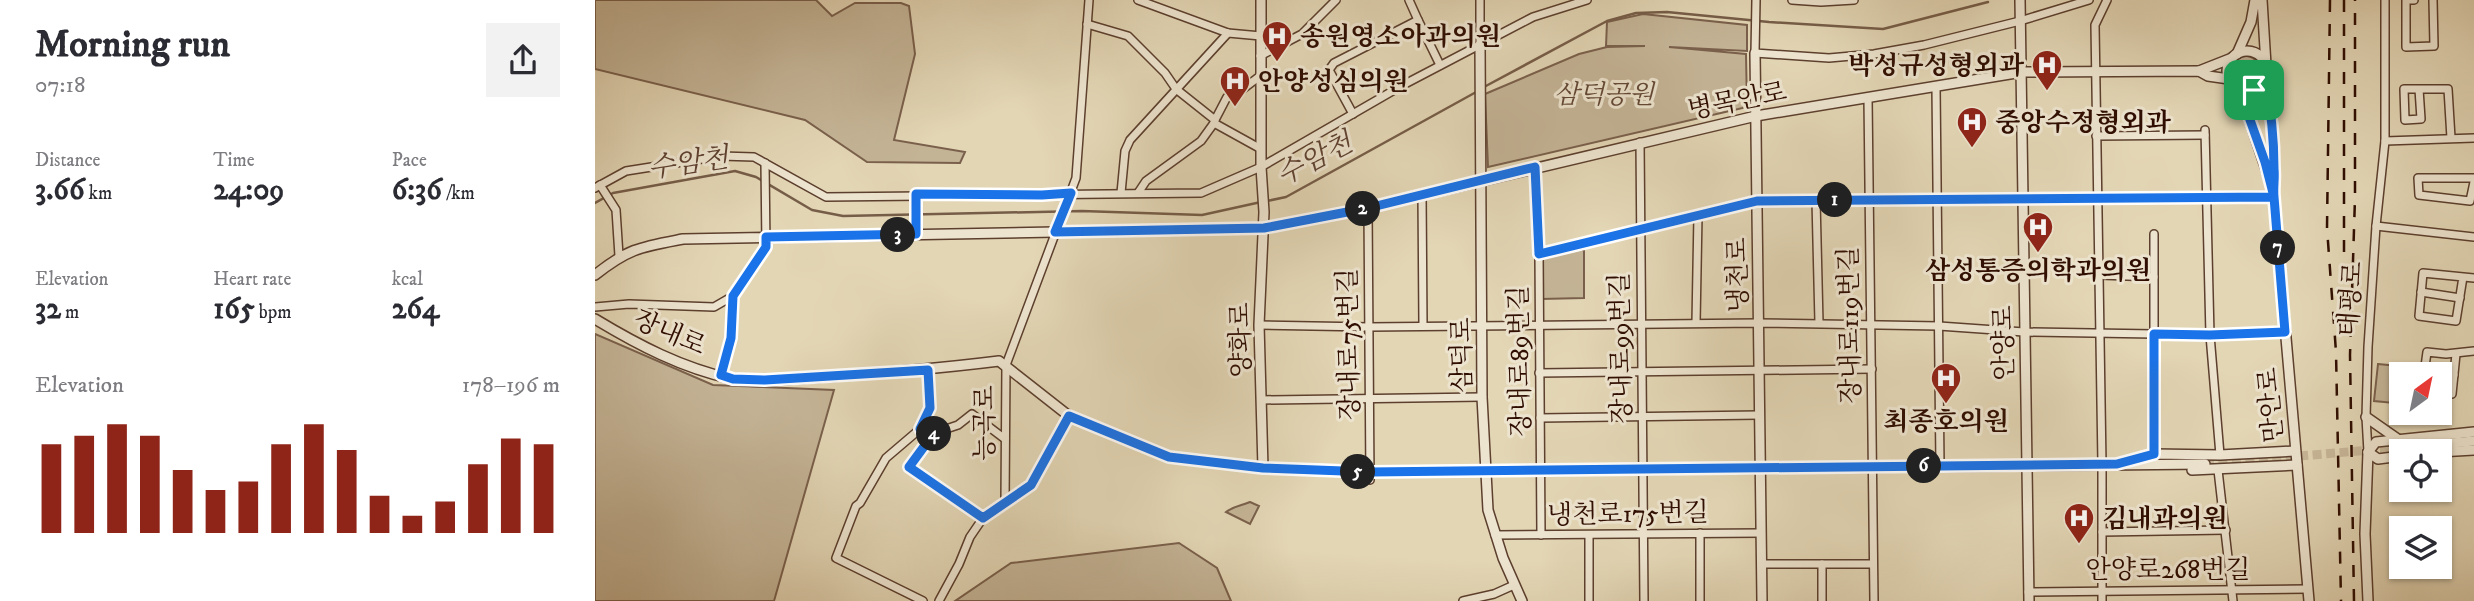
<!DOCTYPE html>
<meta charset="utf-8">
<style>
:root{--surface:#fff;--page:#f2f2f3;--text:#2b2b33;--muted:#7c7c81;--accent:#8f2418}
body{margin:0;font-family:"IM FELL DW Pica","Noto Serif KR",serif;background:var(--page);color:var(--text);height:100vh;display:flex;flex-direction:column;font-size:26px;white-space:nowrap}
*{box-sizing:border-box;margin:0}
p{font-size:23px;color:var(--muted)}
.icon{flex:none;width:38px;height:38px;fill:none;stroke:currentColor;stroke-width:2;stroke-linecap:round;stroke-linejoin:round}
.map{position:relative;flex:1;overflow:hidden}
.drawer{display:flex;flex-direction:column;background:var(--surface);width:595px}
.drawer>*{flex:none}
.needle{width:46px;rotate:33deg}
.controls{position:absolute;left:1794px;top:362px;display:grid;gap:14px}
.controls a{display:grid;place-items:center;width:63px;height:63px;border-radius:0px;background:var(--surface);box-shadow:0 2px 5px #0004;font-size:35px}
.pin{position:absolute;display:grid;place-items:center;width:60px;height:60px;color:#fff;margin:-30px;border-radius:14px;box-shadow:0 4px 10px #0006}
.km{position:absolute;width:35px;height:35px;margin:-18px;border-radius:50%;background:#222;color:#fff;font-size:19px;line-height:35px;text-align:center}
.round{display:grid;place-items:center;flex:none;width:74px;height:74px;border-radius:0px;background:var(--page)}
.overview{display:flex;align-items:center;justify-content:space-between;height:119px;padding:0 35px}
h1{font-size:38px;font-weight:700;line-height:52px}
.figures{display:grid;grid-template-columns:repeat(3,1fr);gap:10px;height:119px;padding:7px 35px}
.figures div{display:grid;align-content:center}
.figures b{font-size:30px;font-weight:700}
.figures small{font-size:19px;font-weight:400}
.figures p{font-size:19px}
.chart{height:196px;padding:14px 35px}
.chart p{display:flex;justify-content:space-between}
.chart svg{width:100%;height:126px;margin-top:7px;stroke:var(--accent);stroke-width:6}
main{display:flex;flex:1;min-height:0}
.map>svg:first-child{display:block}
.green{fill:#c4b496;stroke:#7a604c;stroke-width:2}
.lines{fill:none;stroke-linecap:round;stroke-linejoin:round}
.stream{stroke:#765d48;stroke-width:2.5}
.tertiary-tunnel{stroke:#c8b89a;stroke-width:9;stroke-dasharray:9 4.5;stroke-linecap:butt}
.minor-casing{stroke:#5c3f2e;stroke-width:10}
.tertiary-casing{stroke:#5c3f2e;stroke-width:12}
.minor{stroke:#ede4cf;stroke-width:7}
.tertiary{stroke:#ede4cf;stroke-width:9}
.rail{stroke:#2f0d01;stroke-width:2.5;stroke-dasharray:12 12;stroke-linecap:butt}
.route-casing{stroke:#fff;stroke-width:14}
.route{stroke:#1a73e8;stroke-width:9}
.labels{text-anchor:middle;stroke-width:6;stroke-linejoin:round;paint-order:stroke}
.poi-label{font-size:26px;font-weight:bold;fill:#2f0d01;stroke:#ede4cf;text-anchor:start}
.park-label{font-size:26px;font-style:italic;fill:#634735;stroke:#ede4cf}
.street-label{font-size:26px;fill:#2f0d01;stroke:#ede4cf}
.water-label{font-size:28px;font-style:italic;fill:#5f4231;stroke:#ede4cf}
</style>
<main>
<section class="drawer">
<div class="overview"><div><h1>Morning run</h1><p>07:18</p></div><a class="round"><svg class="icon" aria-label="share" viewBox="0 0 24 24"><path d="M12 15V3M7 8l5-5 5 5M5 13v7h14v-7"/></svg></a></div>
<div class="figures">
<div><p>Distance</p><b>3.66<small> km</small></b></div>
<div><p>Time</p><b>24:09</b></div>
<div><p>Pace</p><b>6:36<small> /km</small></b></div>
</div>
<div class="figures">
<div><p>Elevation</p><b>32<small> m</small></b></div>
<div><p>Heart rate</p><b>165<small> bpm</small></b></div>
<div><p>kcal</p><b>264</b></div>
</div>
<div class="chart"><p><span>Elevation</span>178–196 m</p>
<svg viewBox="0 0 160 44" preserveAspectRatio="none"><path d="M5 44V13M15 44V10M25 44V6M35 44V10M45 44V22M55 44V29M65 44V26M75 44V13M85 44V6M95 44V15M105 44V31M115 44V38M125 44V33M135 44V20M145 44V11M155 44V13"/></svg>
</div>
</section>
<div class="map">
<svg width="1879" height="601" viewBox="0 0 1879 601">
<rect width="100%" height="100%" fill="#e3d6b5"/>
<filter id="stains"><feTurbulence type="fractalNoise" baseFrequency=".00286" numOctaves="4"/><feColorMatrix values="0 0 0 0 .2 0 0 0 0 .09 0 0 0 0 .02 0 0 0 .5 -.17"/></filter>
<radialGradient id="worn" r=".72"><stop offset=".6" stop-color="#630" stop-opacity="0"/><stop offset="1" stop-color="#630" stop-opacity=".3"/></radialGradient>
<g class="green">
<path d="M0,0H221L237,16L260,3H306L314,6L320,54L299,140L370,152L365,163L272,162L210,120L0,69Z"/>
<path d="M1048,14L1152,25V51L1074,47L1151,54L1152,107L893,167L890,94L984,54L1012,47L1050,46H1011L1012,22Z"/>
<circle cx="1651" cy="69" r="13"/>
<path d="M986,248L989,251V298L946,299L947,258L949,254Z"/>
<path d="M0,334L118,385L239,390L179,601H0Z"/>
<path d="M1783,364L1803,366L1799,403L1779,401Z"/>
<path d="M655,502L664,506L655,524L631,512C639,506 646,506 655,502Z"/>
<path d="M584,543L622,568L636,601H360L416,563Z"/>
</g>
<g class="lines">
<g class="stream">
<path d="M889,87L1012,21L1041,13L1072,12L1174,22L1288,29L1393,2"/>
<path d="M672,201L691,197L883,91"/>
<path d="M0,203L18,193L140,171L161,177L217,210L248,216L487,211L607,215L666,202"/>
</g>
<path class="tertiary-tunnel" d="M1610,464L1823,446"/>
<g class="minor-casing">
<g id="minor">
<path d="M543,0L633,33L666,36"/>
<path d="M814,0L823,20"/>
<path d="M1161,0L1160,53L1234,58L1279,54L1329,45L1425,21L1494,0"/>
<path d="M1197,0L1226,2L1259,0"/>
<path d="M1819,0H1811V47L1839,46L1838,0"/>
<path d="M492,24L533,36L570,73L581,89L620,120L619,123L666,149"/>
<path d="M885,45V0"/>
<path d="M665,56L707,34L741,0"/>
<path d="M1341,87L1345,466"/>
<path d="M1824,89L1826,119L1810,120L1809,89H1853L1856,138"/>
<path d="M1273,98L1279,601"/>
<path d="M758,114L734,70L739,63L823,20L845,65"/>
<path d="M620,120L632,97L640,95L665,76"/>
<path d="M1610,130L1615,335L1625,455"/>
<path d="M1501,136L1610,135"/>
<path d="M1790,141L1879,138"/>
<path d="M1045,142L1049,601"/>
<path d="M940,167L944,254L946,535"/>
<path d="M1879,178H1823L1824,195L1875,201L1879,182"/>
<path d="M5,185L21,210L24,256"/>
<path d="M0,188L31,171L126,156L159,157L231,197L606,193L666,167L808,85L938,17L992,0"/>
<path d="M526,193L530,151L535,140L633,33"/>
<path d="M543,193L551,181L606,141L619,123"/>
<path d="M321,194V234"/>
<path d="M827,194L828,326"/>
<path d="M1221,200L1224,323"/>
<path d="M773,208L775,480"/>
<path d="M1781,226L1879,237"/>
<path d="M1559,234V454"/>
<path d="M944,254L1162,201L1679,197"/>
<path d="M1505,275L1559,277"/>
<path d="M1868,277L1861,321L1824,316L1828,273L1879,278"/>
<path d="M1826,292L1865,298"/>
<path d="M0,307L34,304L119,307L138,296L171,247L170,163"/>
<path d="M1101,323L1103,215"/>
<path d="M664,325L774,327L1163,323L1344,326L1429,332L1559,334L1615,335L1690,332"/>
<path d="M944,373L1277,369"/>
<path d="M1829,373L1859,375"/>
<path d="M1829,374L1832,352L1851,354L1879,351"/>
<path d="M126,375L136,338L138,296"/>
<path d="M1844,392L1857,394L1861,354"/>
<path d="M667,400L887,397"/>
<path d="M945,418L1164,415"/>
<path d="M1773,452L1771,417L1773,347L1781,226L1790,141V0"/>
<path d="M1623,470L1638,601"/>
<path d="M410,502L436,485L474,416"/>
<path d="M388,518L314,467L339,433L363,425L377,414L410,439"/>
<path d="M1507,532L1631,530"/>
<path d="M1105,533V601"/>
<path d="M900,535L1166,533"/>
<path d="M994,535V601"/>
<path d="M1166,564H1278"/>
<path d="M1227,564V601"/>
<path d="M1433,592L1712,589"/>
<path d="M328,601L241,558L261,506L265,503L291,458L325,429L335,408L333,370"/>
<path d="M344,601L364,564L375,537L388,518L410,502L411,365L481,178L494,0"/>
<path d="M868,601L899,594L919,585"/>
<path d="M1507,601V464L1500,25L1512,0"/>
</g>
</g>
<g class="tertiary-casing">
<g id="tertiary">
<path d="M666,0V167L669,212L664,325L668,468"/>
<path d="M1425,0L1434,601"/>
<path d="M1667,0L1671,65"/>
<path d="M885,45L887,397L893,510L908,558L927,601"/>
<circle cx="1652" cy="71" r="20"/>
<path d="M1160,53L1167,601"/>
<path d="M1642,54L1656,22L1660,0"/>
<path d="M1604,71L1637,58"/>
<path d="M1670,80C1677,115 1681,154 1678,189L1714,601"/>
<path d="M1644,89L1676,184"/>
<path d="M0,275C34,248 46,247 88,239L669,228L773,208L1161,116L1427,72L1604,71L1613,76L1634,79"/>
<path d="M0,319C43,345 87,368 137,379C160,384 188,379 212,378C276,374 340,369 404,361L474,416L574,457L668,468L775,472L1610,464"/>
<path d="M1771,417L1804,440"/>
<path d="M1823,446L1879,441"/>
<path d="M1773,452L1770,534L1773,601"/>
<path d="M1773,452L1781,442L1879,432"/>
<path d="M1773,452L1783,459L1806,456"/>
<path d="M1844,452L1879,450"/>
<path d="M1535,460L1559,454L1625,455L1700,451"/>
<path d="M1597,470L1702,465"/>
</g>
</g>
<use href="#minor" class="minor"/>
<use href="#tertiary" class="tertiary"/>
<g class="rail">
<path d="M1735,0L1732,228L1741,352L1746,601"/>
<path d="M1749,0V255"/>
<path d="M1759,601L1755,355L1760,198V0"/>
</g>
</g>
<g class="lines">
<g class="route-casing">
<path id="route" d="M1659,90L1644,89L1670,162L1679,197L1162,201L944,254L940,167L773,208L669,228L460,232L476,193L447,195L321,194V234L171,237V247L138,296L136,338L126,375L138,379L170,380L333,370L335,408L325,429L339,433L314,467L388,518L436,485L474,416L574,457L668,468L775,472L1522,464L1559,454V334L1615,335L1690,332L1679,197C1678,187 1680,178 1679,169C1679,139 1676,109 1670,80L1659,90"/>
</g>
<use href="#route" class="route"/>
</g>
<defs>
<g id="hospital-pin" transform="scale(1.575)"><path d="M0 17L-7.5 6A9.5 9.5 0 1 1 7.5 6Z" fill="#8f2418" stroke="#ede4cf"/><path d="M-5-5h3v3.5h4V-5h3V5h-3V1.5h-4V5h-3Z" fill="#fff"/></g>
</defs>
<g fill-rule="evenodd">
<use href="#hospital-pin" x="682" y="36"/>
<use href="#hospital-pin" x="1452" y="65"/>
<use href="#hospital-pin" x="640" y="81"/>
<use href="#hospital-pin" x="1377" y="122"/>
<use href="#hospital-pin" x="1443" y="227"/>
<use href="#hospital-pin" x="1351" y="378"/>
<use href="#hospital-pin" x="1484" y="518"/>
</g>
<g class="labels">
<g class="poi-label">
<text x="705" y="45">송원영소아과의원</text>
<text x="1429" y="74" text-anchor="end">박성규성형외과</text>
<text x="663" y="90">안양성심의원</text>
<text x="1400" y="131">중앙수정형외과</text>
<text x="1443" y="279" text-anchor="middle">삼성통증의학과의원</text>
<text x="1351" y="430" text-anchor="middle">최종호의원</text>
<text x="1507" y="527">김내과의원</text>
</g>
<g class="park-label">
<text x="1009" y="103">삼덕공원</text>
</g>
<g class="street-label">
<text transform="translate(1142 100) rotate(-11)" y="9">병목안로</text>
<text transform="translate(1142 275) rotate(-91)" y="9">냉천로</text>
<text transform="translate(1755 299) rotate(-86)" y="9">태평로</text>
<text transform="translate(1254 325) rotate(-91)" y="9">장내로119번길</text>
<text transform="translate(75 332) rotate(23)" y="9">장내로</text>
<text transform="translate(645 340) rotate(-91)" y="9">양화로</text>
<text transform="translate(1408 343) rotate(-91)" y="9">안양로</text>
<text transform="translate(753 344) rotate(-91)" y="9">장내로75번길</text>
<text transform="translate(1025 348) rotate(-91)" y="9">장내로99번길</text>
<text transform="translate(866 355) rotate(-91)" y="9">삼덕로</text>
<text transform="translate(924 361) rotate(-91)" y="9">장내로89번길</text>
<text transform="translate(1675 405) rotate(-95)" y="9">만안로</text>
<text transform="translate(389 423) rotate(-90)" y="9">능곡로</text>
<text transform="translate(1033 513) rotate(-1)" y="9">냉천로175번길</text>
<text x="1573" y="578">안양로268번길</text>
</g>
<g class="water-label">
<text transform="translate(719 158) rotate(-27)" y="10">수암천</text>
<text transform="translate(93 162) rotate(-8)" y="10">수암천</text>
</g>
</g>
<rect width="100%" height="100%" filter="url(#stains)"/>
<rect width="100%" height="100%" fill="url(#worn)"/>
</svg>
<div class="controls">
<a><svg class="needle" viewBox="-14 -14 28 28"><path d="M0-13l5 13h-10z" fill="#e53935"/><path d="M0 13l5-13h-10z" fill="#7c7c81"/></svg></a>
<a><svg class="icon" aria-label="locate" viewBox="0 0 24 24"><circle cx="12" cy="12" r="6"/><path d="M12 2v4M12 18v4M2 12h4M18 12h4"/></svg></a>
<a><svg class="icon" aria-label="layers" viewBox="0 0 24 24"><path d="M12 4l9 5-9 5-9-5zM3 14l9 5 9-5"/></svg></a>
</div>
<div class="pin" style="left:1659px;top:90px;background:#1e9e55"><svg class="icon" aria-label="arrive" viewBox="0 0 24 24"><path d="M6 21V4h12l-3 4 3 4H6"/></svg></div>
<b class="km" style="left:1240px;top:200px">1</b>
<b class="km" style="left:768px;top:209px">2</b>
<b class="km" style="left:303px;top:235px">3</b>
<b class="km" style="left:339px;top:434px">4</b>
<b class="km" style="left:763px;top:472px">5</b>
<b class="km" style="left:1329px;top:466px">6</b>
<b class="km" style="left:1683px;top:248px">7</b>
</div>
</main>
